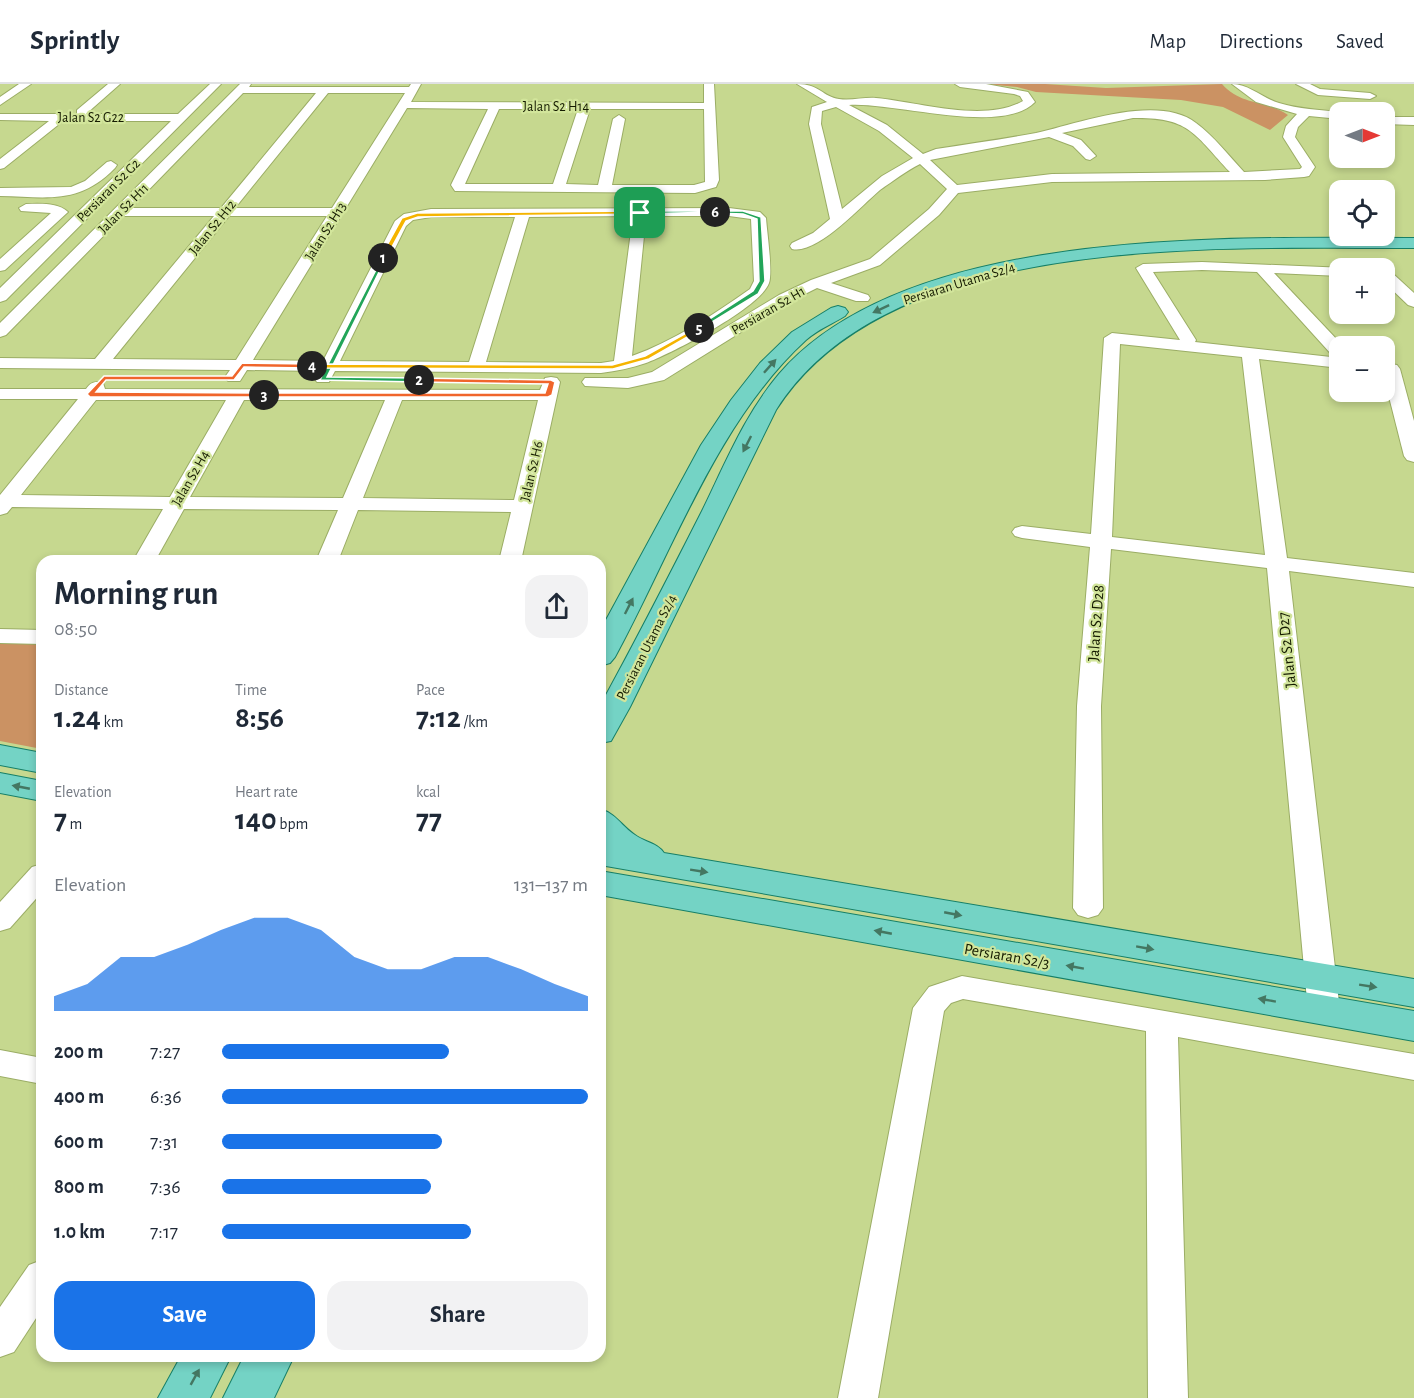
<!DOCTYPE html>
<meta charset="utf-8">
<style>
:root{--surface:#fff;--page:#f2f2f3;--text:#1f2937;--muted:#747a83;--line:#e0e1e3;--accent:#1a73e8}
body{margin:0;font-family:"Alegreya Sans",sans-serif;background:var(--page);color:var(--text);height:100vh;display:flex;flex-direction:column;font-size:22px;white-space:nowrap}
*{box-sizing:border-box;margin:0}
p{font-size:20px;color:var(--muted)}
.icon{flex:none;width:33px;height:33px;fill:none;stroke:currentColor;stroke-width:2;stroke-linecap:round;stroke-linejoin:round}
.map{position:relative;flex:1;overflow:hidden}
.details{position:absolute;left:36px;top:471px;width:570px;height:807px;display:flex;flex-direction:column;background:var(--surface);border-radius:18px;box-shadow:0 3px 9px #0003}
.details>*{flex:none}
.needle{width:39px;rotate:90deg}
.fabs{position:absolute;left:1329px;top:18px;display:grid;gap:12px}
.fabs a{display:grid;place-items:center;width:66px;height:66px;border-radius:12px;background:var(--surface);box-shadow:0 3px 9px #0003;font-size:30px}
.pin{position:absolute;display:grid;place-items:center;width:51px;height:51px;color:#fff;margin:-26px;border-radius:12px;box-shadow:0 3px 9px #0006}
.km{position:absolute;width:30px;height:30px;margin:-15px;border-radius:50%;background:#222;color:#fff;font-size:16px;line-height:30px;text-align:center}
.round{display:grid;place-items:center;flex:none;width:63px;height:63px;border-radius:18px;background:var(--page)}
.summary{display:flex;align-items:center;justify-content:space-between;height:102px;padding:0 18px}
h1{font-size:33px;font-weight:700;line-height:45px}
.metrics{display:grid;grid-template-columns:repeat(3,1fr);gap:9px;height:102px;padding:6px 18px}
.metrics div{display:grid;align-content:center}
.metrics b{font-size:30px;font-weight:700}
.metrics small{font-size:16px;font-weight:400}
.metrics p{font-size:16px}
.chart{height:168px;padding:12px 18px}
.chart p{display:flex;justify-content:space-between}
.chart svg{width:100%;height:108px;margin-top:6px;fill:var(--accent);opacity:.7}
.primary-button{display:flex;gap:12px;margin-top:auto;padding:12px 18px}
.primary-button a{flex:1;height:69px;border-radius:18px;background:var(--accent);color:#fff;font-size:24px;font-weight:700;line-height:69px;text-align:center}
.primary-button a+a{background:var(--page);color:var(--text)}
ul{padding:0 18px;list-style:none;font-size:20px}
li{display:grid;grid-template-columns:96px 72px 1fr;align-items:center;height:45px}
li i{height:15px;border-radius:8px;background:var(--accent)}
header{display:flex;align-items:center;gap:36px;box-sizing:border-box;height:84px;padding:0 30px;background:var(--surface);border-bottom:2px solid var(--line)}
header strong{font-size:28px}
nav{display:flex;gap:33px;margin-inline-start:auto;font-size:21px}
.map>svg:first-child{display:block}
.green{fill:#cb9263}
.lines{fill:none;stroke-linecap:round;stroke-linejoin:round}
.minor-casing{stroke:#9bad65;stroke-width:2}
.major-casing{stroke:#167f67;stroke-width:2}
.minor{fill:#fff;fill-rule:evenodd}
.major{fill:#74d3c5;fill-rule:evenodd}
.oneway{fill:#447762}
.split-1{fill:#f5b400;stroke:#fff;stroke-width:1.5}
.split-2{fill:#22a559;stroke:#fff;stroke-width:1.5}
.split-3{fill:#f0652b;stroke:#fff;stroke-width:1.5}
.split-4{fill:#f0652b;stroke:#fff;stroke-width:1.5}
.split-5{fill:#f5b400;stroke:#fff;stroke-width:1.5}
.split-6{fill:#22a559;stroke:#fff;stroke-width:1.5}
.split-7{fill:#22a559;stroke:#fff;stroke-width:1.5}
.labels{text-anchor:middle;stroke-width:4.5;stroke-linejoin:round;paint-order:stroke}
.far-street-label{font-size:14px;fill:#151b00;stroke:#d2e59b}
.street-label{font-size:16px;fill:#151b00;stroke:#d2e59b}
</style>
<header>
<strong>Sprintly</strong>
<nav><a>Map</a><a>Directions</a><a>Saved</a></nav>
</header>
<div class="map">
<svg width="1414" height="1314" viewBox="0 0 1414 1314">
<rect width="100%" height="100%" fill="#c6d88f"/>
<g class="green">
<path d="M985,0H1045L1106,4L1222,0C1241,22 1267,16 1288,31L1270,46L1223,23L1181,16L1036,8L1017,3Z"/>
<path d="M0,553L42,554V665L0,657Z"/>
</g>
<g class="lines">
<g class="minor-casing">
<g id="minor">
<path d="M19,0H31L0,21V13Z"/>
<path d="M108,0H120L86,30H178L210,0H221L6,216L0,218V204L171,37H63L4,84L0,85V75L49,37L0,36V30H77V26Z"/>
<path d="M240,0H251L249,3H409L411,0H421L411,18L704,19V0H714L719,96L716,103L695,109L455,107L451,101L488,25L407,24L253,276L323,277L395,137L404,130L431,125L729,124L760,128L766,134C767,148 773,188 769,199C760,224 672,269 646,279C631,284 617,287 601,289L335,287L329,298H317L314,294L318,287L247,286L240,297H228L225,293L230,286L0,284V274L95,275L214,132H123L6,251L0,253V239ZM243,9H316L221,124H131ZM328,9H405L332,124H235ZM499,25H578L553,100H465ZM590,25H704L705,98L694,101H612L625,35L619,31L613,35L598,101L566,100ZM229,132H327L236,276L113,275ZM633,132L614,277L601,279L486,278L529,133ZM646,132H729L751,135L754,197L750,205C713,231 674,257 632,272ZM431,133H515L469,278L340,277L406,142L413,136Z"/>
<path d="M797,0C820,0 823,13 839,15C851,17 864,13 876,14C919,18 984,39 1023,17L1020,12L1014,10L960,3L955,0H986L1028,8L1035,18C1002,52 895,18 849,21L887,41L923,70L936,65C969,60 1003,55 1036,49C1077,40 1158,9 1196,39C1214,52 1229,72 1244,88L1300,85L1302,83L1283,53L1286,42L1297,30L1256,18L1232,0C1249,0 1262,14 1279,19C1299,25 1319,26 1340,28V35L1309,32L1298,43L1295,53L1315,83L1309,92L1304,93L1265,96L1052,98L958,109L939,131L880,181L831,199L868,211L870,214L868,217H856L817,204L791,217L664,296L628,304L585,302L582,298L585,294H628L652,288L779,211L811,196L870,175L929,125L947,105L920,80C906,87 893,97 880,106C861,122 817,171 792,165L790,162L792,159L813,149L830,135L809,40L812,23L827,18ZM836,23L879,47L913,74L882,92L842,125L821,40L822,27ZM1133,34C1190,33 1194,50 1230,88L1052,90L957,101L930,76L1049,53L1073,62L1086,75L1090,76L1096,72L1081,56L1062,49Z"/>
<path d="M1296,0H1310L1320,5L1370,9L1376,12L1370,15L1318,11Z"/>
<path d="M1384,33H1414V41L1384,40Z"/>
<path d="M111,77L117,81L115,84C79,121 48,113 0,112V104L71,103L85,97L107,78Z"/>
<path d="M26,120C40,120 57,118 68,128L5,186L0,187V175L51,129L21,127L19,124Z"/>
<path d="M1202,178L1346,184H1340V192L1274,189L1343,262H1340L1338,272L1332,271L1257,188L1202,186L1153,188L1196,256L1195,258L1340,274V284L1259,275L1287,474L1414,489V503L1289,487L1340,927L1335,935L1324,939L1313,935L1308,927L1267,484L1111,465L1101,622L1103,824L1098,831L1088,834L1078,831L1073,824L1077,622L1090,463L1022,454L1015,452L1012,448L1015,444L1022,442L1091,450L1104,254L1112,249L1180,256L1136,184L1143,180ZM1120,260L1242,273L1265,471L1112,453Z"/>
<path d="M1384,186L1390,187L1414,209V223L1408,221L1384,198Z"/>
<path d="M1391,280L1397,281L1400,285L1414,337V378L1407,376L1404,372L1384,293V282Z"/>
<path d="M551,293L557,294L560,298L521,477H499L511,428L358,426L338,477H316L338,426L184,425L155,477H133L163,425L12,423L7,429L0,431V411L78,315H0V305H86C91,298 95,297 103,299L105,305L540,306L545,294ZM96,316H226L170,413L21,411ZM244,316H385L343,414L190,413ZM402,316H538L514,416L363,414Z"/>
<path d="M0,545L42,546V560L0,559Z"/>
<path d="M42,780V808L10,844L0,847V818L32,783Z"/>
<path d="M962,892L1414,970V996L1178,953L1188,1314H1148L1146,947L963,915L951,919L944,927L878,1314H838L913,924L929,903Z"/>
<path d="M0,966L42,974V1000L0,992Z"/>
<path d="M42,1176V1225L14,1268L0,1273V1223L29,1181Z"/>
</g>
</g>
<g class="major-casing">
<g id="major">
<path d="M1414,154V164C1225,165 891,145 776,326L630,623L611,657L600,659V622C635,558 669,492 702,427C725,380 745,330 779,290C908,141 1232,154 1414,154Z"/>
<path d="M838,222L845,224L848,228L845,232C832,240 817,246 806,256C718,336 671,470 615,573L610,579L600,582V547L701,361L731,316L760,279L792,248L831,224Z"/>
<path d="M0,661L42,669V689L0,681Z"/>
<path d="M0,689L42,697V717L0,709Z"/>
<path d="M600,725C617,730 621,742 635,751C644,758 658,759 664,769L1414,895V923L600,781V759H602L600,756Z"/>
<path d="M600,787L1414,927V957L600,811Z"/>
<path d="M181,1272H231L210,1314H158Z"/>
<path d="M244,1272H294L274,1314H223Z"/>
</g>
</g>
<use href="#minor" class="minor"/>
<use href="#major" class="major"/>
</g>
<defs><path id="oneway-solid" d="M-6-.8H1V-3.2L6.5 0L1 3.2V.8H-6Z" transform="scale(1.5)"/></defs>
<g class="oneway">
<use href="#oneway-solid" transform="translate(881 225) rotate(155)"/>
<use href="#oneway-solid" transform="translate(770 282) rotate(-48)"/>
<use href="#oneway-solid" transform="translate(747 360) rotate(117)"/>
<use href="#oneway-solid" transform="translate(629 522) rotate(-63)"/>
<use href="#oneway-solid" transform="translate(21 703) rotate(-169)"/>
<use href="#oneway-solid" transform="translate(699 787) rotate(9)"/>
<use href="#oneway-solid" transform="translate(953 830) rotate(11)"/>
<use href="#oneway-solid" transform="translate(883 848) rotate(-169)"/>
<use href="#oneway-solid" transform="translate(1145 864) rotate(10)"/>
<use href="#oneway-solid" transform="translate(1075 883) rotate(-170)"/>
<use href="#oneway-solid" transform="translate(1368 902) rotate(9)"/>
<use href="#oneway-solid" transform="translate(1267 916) rotate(-170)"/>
<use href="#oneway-solid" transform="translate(195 1293) rotate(-61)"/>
</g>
<path class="split-1" d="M640,127L642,130L418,133L406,137L386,174H380L402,134L417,129Z"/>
<path class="split-2" d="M383,172L386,174L327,293L419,294L422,296L419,298L320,296Z"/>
<path class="split-3" d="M416,294L551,296L555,298L552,311L548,313H264L261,311L264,309H545L548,300L419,298Z"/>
<path class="split-4" d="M242,279L312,280L316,282L312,284L244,283L234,296H106L96,308L267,309L264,313H90L87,310L104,292H232Z"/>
<path class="split-5" d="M697,243L703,244L649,275L613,285L312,284L309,282L312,280L612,281L645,272Z"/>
<path class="split-6" d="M715,127H743L761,133L765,197L758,210L699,246L697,243L753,207L759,197L757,135L743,130L713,129Z"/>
<path class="split-7" d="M640,127H715L718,128L638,130Z"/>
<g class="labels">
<g class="far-street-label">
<text x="556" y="27">Jalan S2 H14</text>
<text x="91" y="38">Jalan S2 G22</text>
<text transform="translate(108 106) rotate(-45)" y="5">Persiaran S2 G2</text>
<text transform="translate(123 124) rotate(-45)" y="5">Jalan S2 H11</text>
<text transform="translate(212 143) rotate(-51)" y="5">Jalan S2 H12</text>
<text transform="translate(325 147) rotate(-58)" y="5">Jalan S2 H13</text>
<text transform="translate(959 199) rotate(-17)" y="5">Persiaran Utama S2/4</text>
<text transform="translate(768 226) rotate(-30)" y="5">Persiaran S2 H1</text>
<text transform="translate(531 387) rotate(-77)" y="5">Jalan S2 H6</text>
<text transform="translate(190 394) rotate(-60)" y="5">Jalan S2 H4</text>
<text transform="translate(646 563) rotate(-63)" y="5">Persiaran Utama S2/4</text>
</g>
<g class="street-label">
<text transform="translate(1095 539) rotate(-86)" y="6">Jalan S2 D28</text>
<text transform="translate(1286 566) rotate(-96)" y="6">Jalan S2 D27</text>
<text transform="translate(1007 871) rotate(10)" y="6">Persiaran S2/3</text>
</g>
</g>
</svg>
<div class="fabs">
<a><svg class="needle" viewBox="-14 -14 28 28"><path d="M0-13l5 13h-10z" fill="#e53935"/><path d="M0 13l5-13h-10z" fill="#747a83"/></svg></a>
<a><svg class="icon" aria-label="locate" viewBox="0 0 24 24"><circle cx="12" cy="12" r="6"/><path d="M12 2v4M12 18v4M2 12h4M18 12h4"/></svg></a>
<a>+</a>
<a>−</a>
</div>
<div class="pin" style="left:640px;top:129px;background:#1e9e55"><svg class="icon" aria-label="arrive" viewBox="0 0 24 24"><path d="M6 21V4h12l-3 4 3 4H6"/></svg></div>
<b class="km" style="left:383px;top:174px">1</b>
<b class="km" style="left:419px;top:296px">2</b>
<b class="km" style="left:264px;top:311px">3</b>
<b class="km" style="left:312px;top:282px">4</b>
<b class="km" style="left:699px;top:244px">5</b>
<b class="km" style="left:715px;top:128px">6</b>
<section class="details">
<div class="summary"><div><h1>Morning run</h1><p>08:50</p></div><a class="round"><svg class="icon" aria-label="share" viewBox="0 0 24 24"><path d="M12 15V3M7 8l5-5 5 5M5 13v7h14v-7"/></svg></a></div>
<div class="metrics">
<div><p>Distance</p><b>1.24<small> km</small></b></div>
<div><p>Time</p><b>8:56</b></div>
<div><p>Pace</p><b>7:12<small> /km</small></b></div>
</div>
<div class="metrics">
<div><p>Elevation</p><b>7<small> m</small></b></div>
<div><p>Heart rate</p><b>140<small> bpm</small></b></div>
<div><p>kcal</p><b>77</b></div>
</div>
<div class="chart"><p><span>Elevation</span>131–137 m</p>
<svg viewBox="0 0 160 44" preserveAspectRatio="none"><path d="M0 44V38L10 33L20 22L30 22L40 17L50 11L60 6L70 6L80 11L90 22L100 27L110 27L120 22L130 22L140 27L150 33L160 38V44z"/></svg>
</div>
<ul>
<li><b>200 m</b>7:27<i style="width:62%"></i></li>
<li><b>400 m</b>6:36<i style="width:100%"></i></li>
<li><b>600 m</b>7:31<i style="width:60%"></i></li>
<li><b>800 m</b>7:36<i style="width:57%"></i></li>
<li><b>1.0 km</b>7:17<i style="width:68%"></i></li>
</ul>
<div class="primary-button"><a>Save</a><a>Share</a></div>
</section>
</div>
